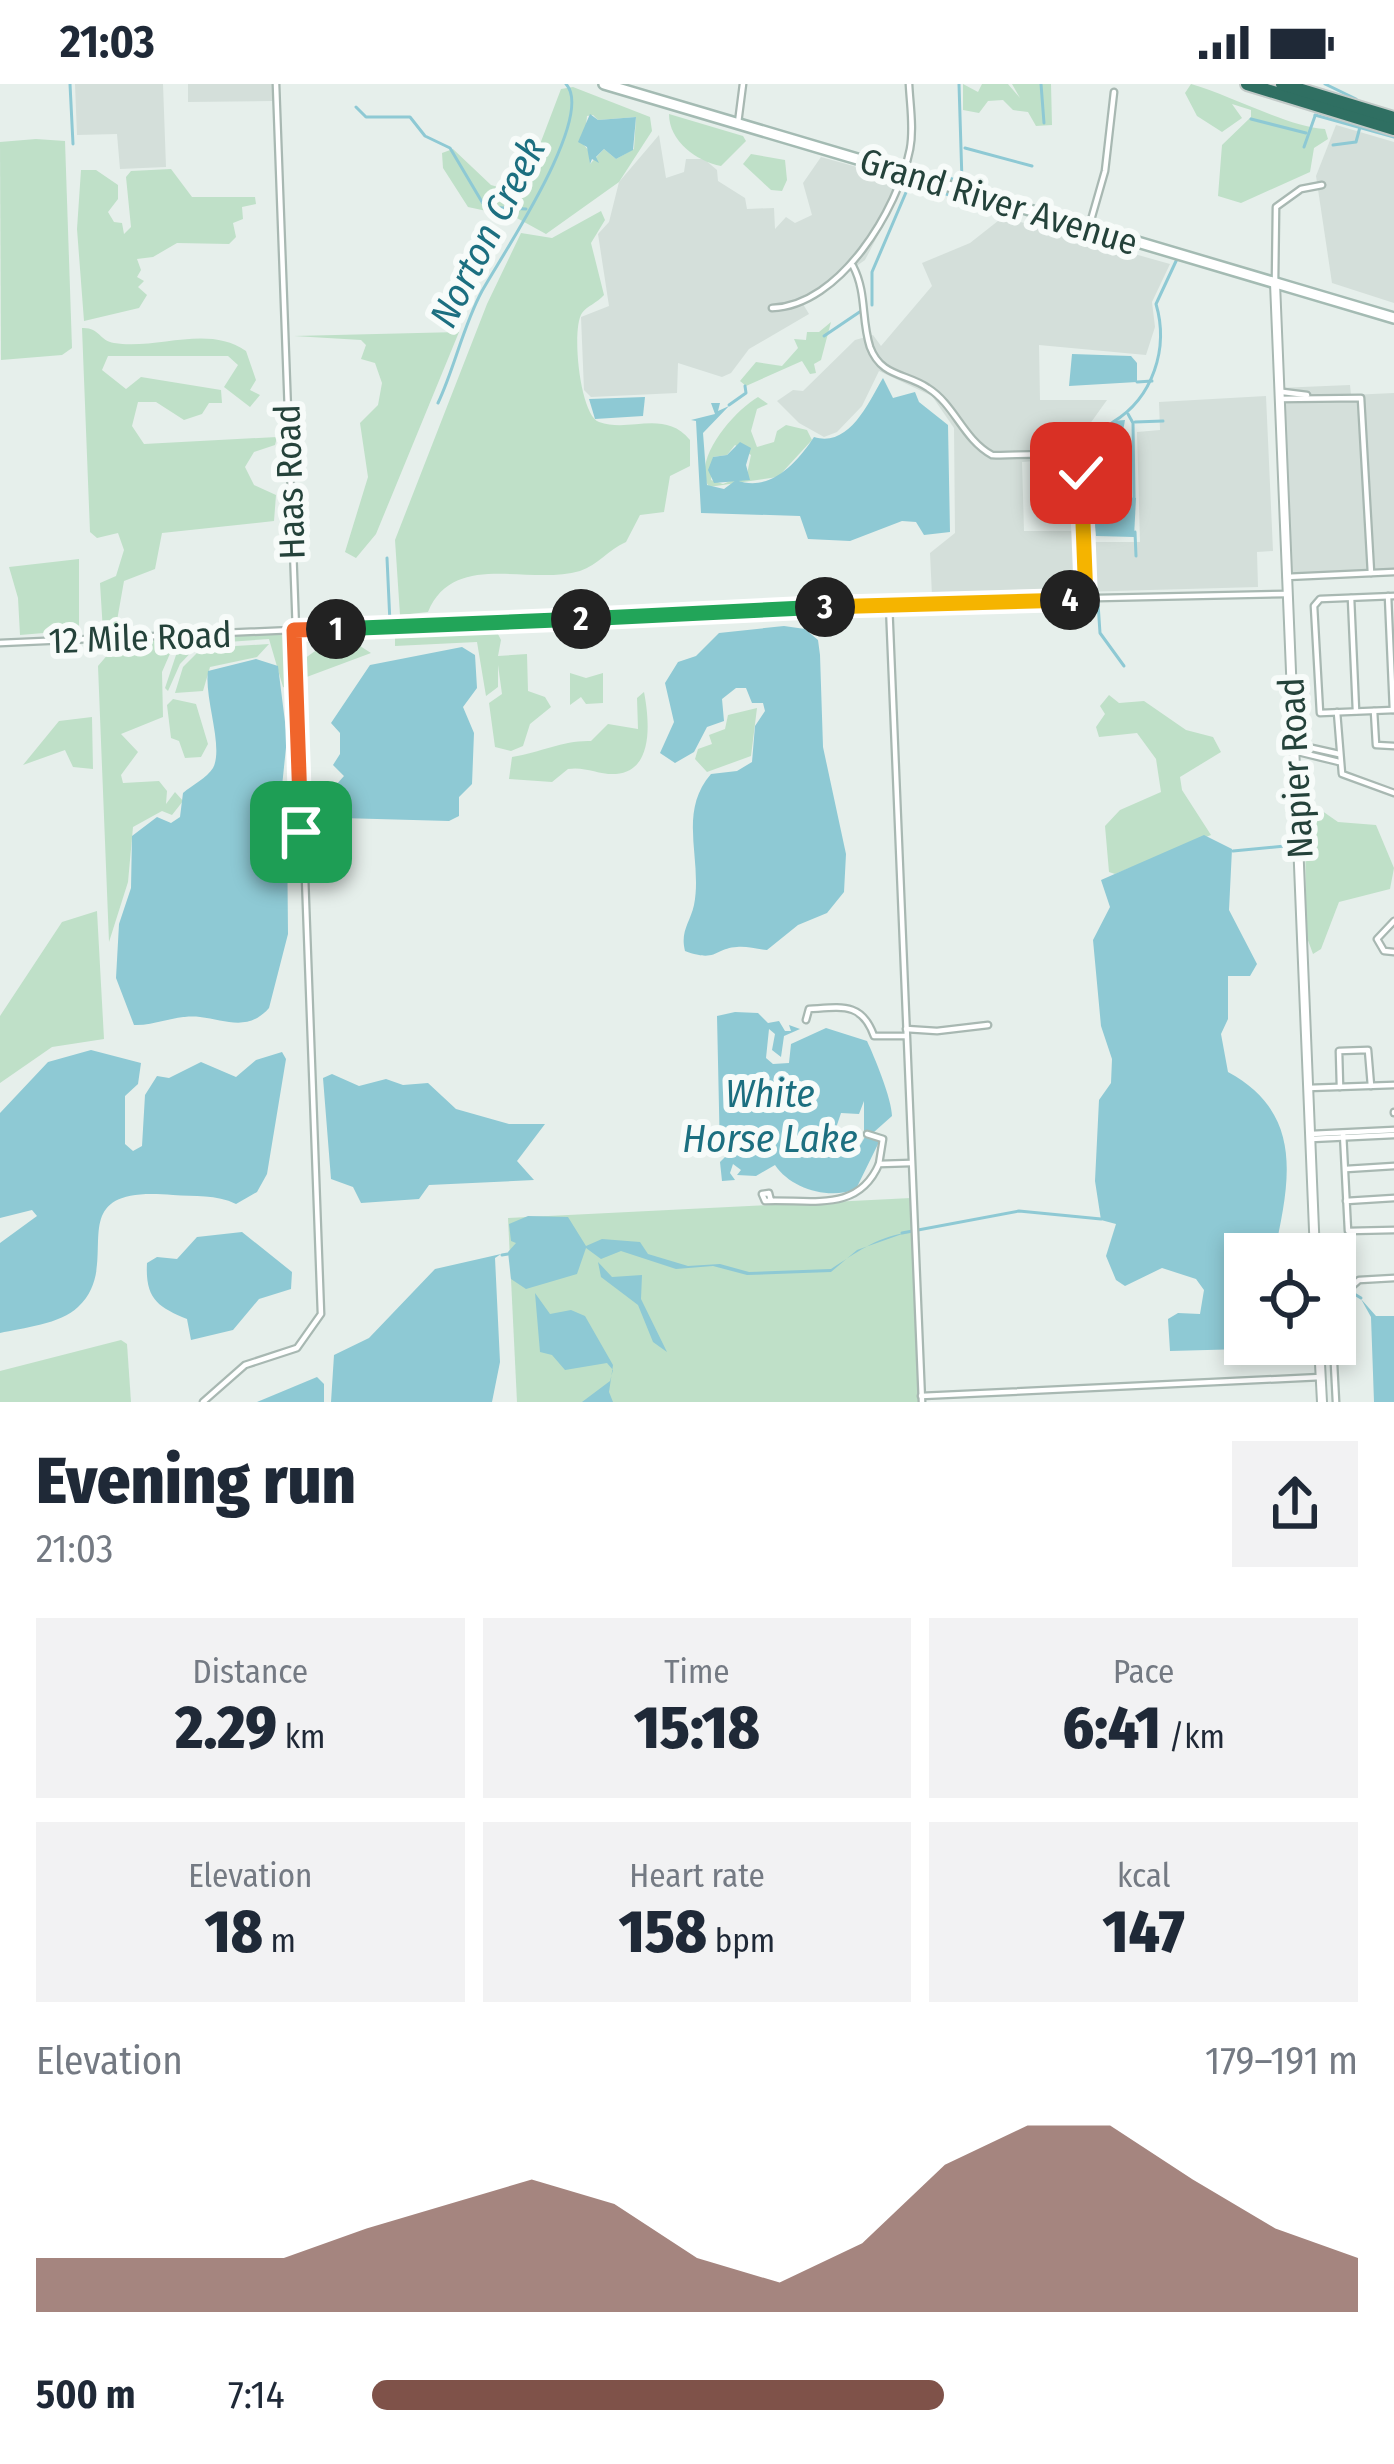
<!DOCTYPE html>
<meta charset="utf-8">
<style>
:root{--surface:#fff;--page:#f2f2f3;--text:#1f2937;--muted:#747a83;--accent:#7f5249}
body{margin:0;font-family:"Fira Sans Condensed",sans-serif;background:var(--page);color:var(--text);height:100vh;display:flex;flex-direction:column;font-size:45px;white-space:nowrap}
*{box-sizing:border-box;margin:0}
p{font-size:39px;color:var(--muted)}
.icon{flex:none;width:66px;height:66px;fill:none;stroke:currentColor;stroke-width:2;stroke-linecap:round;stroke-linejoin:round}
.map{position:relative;height:1318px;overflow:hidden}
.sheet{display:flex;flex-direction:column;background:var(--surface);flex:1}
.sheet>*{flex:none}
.controls{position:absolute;left:1224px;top:1149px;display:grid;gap:24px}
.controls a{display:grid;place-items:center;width:132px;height:132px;border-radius:0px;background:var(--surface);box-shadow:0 6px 18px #0003;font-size:60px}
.pin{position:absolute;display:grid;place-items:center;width:102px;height:102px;color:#fff;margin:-51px;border-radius:24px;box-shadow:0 6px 18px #0006}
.km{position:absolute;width:60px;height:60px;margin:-30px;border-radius:50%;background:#222;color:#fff;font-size:33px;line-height:60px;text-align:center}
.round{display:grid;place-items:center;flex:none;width:126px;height:126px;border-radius:0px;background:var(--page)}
.headline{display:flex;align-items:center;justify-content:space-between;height:204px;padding:0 36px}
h1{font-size:66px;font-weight:800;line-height:90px}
.metrics{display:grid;grid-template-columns:repeat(3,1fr);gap:18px;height:204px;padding:12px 36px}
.metrics div{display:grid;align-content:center;border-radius:0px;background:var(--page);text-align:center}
.metrics b{font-size:60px;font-weight:800}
.metrics small{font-size:33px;font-weight:400}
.metrics p{font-size:33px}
.chart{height:336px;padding:24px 36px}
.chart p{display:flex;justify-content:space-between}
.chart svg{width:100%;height:216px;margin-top:12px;fill:var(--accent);opacity:.7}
ul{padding:0 36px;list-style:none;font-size:39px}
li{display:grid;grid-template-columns:192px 144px 1fr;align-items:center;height:90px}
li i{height:30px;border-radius:15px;background:var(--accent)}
.status{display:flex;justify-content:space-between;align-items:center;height:84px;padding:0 60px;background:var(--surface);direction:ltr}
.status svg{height:33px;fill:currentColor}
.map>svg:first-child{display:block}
.built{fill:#d4dfda}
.green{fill:#bfe0c8;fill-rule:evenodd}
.water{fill:#8ec9d4}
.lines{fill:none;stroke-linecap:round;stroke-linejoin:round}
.stream{stroke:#8ec9d4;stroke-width:3}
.minor-casing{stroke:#a8b8b2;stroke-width:9}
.tertiary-casing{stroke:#a8b8b2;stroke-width:12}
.secondary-casing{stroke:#a4bbb3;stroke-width:14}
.motorway-casing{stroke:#c2cac8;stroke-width:16}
.minor{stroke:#fff;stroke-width:4.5}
.tertiary{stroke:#fff;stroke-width:8}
.secondary{stroke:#fff;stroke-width:9}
.motorway{stroke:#2f6f62;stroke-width:12}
.split-1-casing{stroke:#fff;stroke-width:24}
.split-2-casing{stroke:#fff;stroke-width:24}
.split-3-casing{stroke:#fff;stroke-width:24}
.split-4-casing{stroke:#fff;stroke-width:24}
.split-5-casing{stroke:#fff;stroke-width:24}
.split-1{stroke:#f0652b;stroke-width:15}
.split-2{stroke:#22a559;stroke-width:15}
.split-3{stroke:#22a559;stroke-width:15}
.split-4{stroke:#f5b400;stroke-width:15}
.split-5{stroke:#f5b400;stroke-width:15}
.labels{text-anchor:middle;stroke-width:12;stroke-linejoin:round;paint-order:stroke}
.street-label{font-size:36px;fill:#24423a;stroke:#f7fbf9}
.water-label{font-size:39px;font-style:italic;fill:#1c6f80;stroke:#f7fbf9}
</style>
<div class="status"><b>21:03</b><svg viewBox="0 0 49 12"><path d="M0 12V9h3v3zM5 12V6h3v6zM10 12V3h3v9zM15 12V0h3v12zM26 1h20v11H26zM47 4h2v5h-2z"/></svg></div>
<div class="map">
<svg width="1394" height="1318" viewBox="0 0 1394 1318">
<rect width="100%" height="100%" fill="#e6efeb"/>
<g class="built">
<path d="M75,0H163L166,83L120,85L117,50L77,51Z"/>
<path d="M188,0H272V17L188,18Z"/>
<path d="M1336,41L1394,58V219L1332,199L1316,92Z"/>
<path d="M659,51L666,94L684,88L686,75H704L717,86L718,97L745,114L747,125L774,124L775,145L786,133L795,139L812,131L803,99L821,73L904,96L903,103L865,176L803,220L809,230L749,265L731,289L722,293L678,279L677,309L591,313L584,306L581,233L609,222L598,150L609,138L619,98Z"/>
<path d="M1003,133L1170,180L1152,218L1155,243L1146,271L1039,261L1040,316H1107L1059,383L1048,376L1022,378L1024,447H1091L1092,458H1140L1137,348L1160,346L1159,318L1266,312L1273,467L1257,468L1258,503L932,512L930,469L955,449L954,344L932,312L879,287L862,322L837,348L824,353L799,339L777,317L793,306L803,307L855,256L873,251L881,262L932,202L922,179L970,159Z"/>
<path d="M1350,301L1351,311L1394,309V487L1286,493L1278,304Z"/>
</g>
<g class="green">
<path d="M963,0L978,8L982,0H1008L1020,14L1012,0H1051L1052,41L1036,42L1028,28L1013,26L1003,16L988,17L979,29L963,26Z"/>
<path d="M1191,0C1230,11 1289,43 1325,45L1328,55L1314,64L1310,88L1241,119L1218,112L1222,61L1251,33V26L1232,20L1242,34L1222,48L1197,32L1185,9Z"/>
<path d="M573,3L650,33L652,47L619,98L546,150L515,133L468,123L443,84L442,69L453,65L491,101L515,108L526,97L561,5ZM593,31L598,36L636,33L634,65L616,75L604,65L590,80L589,67L580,56L585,52L587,32Z"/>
<path d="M669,30L743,52L746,57L721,82C696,77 669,57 669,30Z"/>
<path d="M36,55L65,57L72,264L62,271L1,276L0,58Z"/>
<path d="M751,70L785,76L787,96L782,107L771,106L743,80Z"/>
<path d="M81,86H96L118,101V115L108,128L114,138L122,139L124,150L131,143L126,93L131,87L171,85L192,113H255L256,120L242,123L243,135L233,139L236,153L229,160L177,159L153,173L137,175L141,186L137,193L144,197L138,203L147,211L139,224L84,237L77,145Z"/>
<path d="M601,127L605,136L591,159L604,211C597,219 587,222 582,229C571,245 580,332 599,338C630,349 664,325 690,356V382L670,392L664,428L640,431L626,458C608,466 598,481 580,487C528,502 454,466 428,528L400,531L395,456L487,220L521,149L552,154Z"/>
<path d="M831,238L821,276L814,280L816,289L810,290L802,277L746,302L740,297L756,278L782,282L798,264L794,255L806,256L807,248H819Z"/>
<path d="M82,244C99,243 100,257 114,259C157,266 208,240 246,267L256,296L250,306L260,311L250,323L224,303L238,281L228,272H108L102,286L126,305L141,293L221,306L222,319H209L202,330L184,336L156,318H138L132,342L144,360L277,353L275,361L254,368L245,383L254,401L276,411L274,437L162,449L155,485L124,497L115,548H103L100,499L116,492L124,466L118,449L97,454L90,448Z"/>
<path d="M459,248L376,450L356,474L345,468L368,393L360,339L378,321L382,299L375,279L361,275L366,261L361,256L294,252Z"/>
<path d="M758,313L768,320L757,325L751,347L757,363L774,358L777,347L786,341L807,346L812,356L778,393L709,403C691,376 734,327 758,313ZM735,361L751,371L747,390L723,400L711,396L713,373L727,371Z"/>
<path d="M79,475V546L20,551L18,514L9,483Z"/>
<path d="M494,542L501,556L498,572L527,570L528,607L545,613L551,623L530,640L523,662L511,667L495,663L489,619L502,610L498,581V603L486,612L477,558L395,562V545Z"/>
<path d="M342,548H356L342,558L344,564L352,567L360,562L371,569L304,594L301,577Z"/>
<path d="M285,549L290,554L289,605L283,603L269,555L199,560L180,580L168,607L165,604L182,553Z"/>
<path d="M172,554L175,558L162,588L163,633L121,650L138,668L121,691L123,699L159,697L167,707L166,720L175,708L183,717L172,731L162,727L133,743L128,798L109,858L98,582L121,555Z"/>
<path d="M269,560L257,573L210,583L203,607L175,609L183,583L202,564Z"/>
<path d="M570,589L586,594L603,589V619L586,620L581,613L570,621Z"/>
<path d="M644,608C649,634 655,687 616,690C599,691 585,682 568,685L552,698L509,695L512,673C542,668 564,656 591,657L608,640L638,645L637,614Z"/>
<path d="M1109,611L1119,619L1144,617L1186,646L1213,653L1221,668L1180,693L1182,706L1211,751L1115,790L1109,788L1105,742L1120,726L1161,708L1156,675L1137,649L1099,653L1096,643L1105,630L1100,622Z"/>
<path d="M173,615L196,620L208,660L201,673L185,674L179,657L171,654L167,621Z"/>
<path d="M757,624L751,672L707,688L695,675L698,665L712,660L709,651L725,645L728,631Z"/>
<path d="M92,633L93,685L73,683L65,666L23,681L59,637Z"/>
<path d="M1305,715L1338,738L1376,741L1394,784L1390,805L1339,818L1321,865L1313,870L1306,851Z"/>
<path d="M97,827L104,955L52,963L0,999V932L62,838Z"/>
<path d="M911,1114L920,1318H517L508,1134Z"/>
<path d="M121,1256L127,1260L131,1318H0V1287Z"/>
</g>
<g class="water">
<path d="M590,30L598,36L636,33L633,66L616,75L604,65L596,73L599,79L592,75L590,80L587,63L578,58Z"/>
<path d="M1072,270L1131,272L1137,279V298L1069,302Z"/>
<path d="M883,294L893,314L915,308L919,318L948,341L950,448L924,451L916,438L902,437L850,457L808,455L800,432L701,429L696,337L691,336L715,330L711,319H720L718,327L729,322L703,349L707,401L724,405L736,396C770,409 797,379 814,353C850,364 869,317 883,294Z"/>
<path d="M645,313L643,332L595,335L589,315Z"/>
<path d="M1125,336L1114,399L1096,402L1082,361L1112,337Z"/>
<path d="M740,358L751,364L746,381L750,396L714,399L708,386L713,373L727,371Z"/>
<path d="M1108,411L1136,414L1134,453L1096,452L1092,415Z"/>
<path d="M784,542L805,545L818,556L820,571L823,663L846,770L844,808L827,829L798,841L767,866C756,865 746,862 737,863C715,864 717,879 685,867C680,847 690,839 694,821C703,776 677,729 711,690L737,687L752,678L755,642L765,627L763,619H752L746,604H736L722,615L724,637L707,643L694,668L675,679L660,669L674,638L665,599L678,578L696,572L719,549Z"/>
<path d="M462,563L475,571L477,604L463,623L474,649L472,700L459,713V732L449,737L341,734L326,701H336L344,692L333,681L340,670V649L331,639L370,581Z"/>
<path d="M256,575L278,582L287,654L281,712L287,743L288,850L269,924C248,948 226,936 200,933C177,930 155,942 134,941L116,894L119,840L131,804L132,752L157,733L171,739L180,733L183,709C192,701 207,694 213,684C224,663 204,615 208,587Z"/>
<path d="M1204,751L1232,765L1229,826L1257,880L1250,892H1228V935L1221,950L1228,988C1303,1029 1291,1094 1274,1170H1245V1260H1288L1281,1264L1170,1267L1168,1235L1178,1229L1200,1230L1204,1206L1196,1195L1162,1184L1125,1202L1116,1196L1106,1172L1116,1140L1101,1136L1095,1097L1099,1016L1111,999L1112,975L1101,942L1093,856L1110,823L1101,796Z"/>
<path d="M735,928L758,929L768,939L779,937L785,947H791L789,941L800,945L784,952L781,973L772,966L775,950L769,945L766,974L773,980L789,979L791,960L826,944L867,957C874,972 892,1015 892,1032L874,1048L864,1047V1017L859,1030L841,1029L832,1056L835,1073L856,1068L865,1053L880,1056L856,1105C829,1116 791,1105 775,1081L756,1092L737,1091L741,1086L733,1080L730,1089L735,1096L722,1097L720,1078L731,1067L720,1070L717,932Z"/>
<path d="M91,966L141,979L138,1000L125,1012V1060L133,1067L142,1062L145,1011L157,992L169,994L201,978L236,993L256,976L282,968L286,975L267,1090L257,1108L236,1120C216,1110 195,1113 173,1111C53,1100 127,1178 78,1223C61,1240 22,1244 0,1249V1159L37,1132L32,1126L0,1134V1029L48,978Z"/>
<path d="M332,990L359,1002L386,995L403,1001L428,999L456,1025L509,1040H545L517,1077L534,1096L429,1101L419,1115L361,1119L353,1103L331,1095L323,994Z"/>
<path d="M528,1132L568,1133L586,1162L602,1155L640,1158L648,1170L688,1182L720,1180L749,1188L831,1185C856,1169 875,1154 905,1149L857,1166L831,1188L747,1191L713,1182L676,1185L621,1167L601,1175L586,1164L577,1190L526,1205L511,1195L508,1168L516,1159L511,1157L509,1140Z"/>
<path d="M242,1148L292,1188L291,1205L259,1215L233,1246L191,1256L187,1235C158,1223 145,1215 147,1179L157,1173L177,1175L197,1153Z"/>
<path d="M501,1170L495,1174L500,1278L492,1318H331L334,1271L369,1254L435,1185Z"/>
<path d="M598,1178L612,1193L642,1191L641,1215L667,1268L653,1258L638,1221L601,1193Z"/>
<path d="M535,1209L550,1230L571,1226L585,1232L613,1281L609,1308L613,1318H582L610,1297L613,1286L607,1279L565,1286L552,1271L540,1268Z"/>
<path d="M1361,1215L1376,1232H1394V1318H1374L1371,1233Z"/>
<path d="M317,1293L324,1300V1318H257Z"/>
</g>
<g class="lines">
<g class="stream">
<path d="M70,0L73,60"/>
<path d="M1041,0L1044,39"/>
<path d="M1325,0L1356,15"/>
<path d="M356,23L366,33H410L425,52L450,64L485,123L526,125"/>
<path d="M1315,31L1394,53"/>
<path d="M1251,35L1306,49"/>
<path d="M1333,61L1356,58L1360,43"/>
<path d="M1304,63L1315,32"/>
<path d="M965,64L1032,82"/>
<path d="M914,87L962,97L959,0"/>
<path d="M872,221V188L910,99L992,124"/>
<path d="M824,252L861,227"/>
<path d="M1137,298L1152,297"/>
<path d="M438,319C455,283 463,242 482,207C502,171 596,32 566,0"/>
<path d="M729,321L746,309L745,302"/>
<path d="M1128,330L1133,339L1134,414"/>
<path d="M1113,338C1153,314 1169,264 1156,220L1177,175"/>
<path d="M1135,338L1163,337"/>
<path d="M1135,448L1136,472"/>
<path d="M1087,457L1086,408L1093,395"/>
<path d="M387,474L390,539"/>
<path d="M1098,519L1100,549L1124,582"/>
<path d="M1233,767L1285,762"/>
<path d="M902,1149L1019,1127L1101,1135"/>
<path d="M502,1171L508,1170"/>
<path d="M1335,1200L1340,1203"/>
<path d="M1351,1208L1361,1214"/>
</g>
<g class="minor-casing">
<g id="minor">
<path d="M738,39L743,0"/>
<path d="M1089,143L1105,87L1114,8"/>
<path d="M853,182C867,209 861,235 870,263C881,293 906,289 928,304C955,321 963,355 992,371C1024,373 1058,362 1081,389L1086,515"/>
<path d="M1275,199L1276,123L1301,105L1322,101"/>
<path d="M772,224C840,222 898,125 910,65C914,44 910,21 909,0"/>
<path d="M1283,308L1307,311"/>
<path d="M1279,315L1361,314L1371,489"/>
<path d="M1286,493L1394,488"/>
<path d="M1388,512L1393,626"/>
<path d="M1394,512L1320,515L1314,522L1320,629L1394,626"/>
<path d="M1351,514L1356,627"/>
<path d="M889,520L922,1318"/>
<path d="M0,559L917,518L1287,510"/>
<path d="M1374,627L1376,661L1394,662"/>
<path d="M1337,628L1342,690L1394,709"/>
<path d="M1294,660L1339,670"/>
<path d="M1294,667L1339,678"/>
<path d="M1394,837L1377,855L1384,867L1394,868"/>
<path d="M806,936L809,925C842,923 862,918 874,952H906"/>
<path d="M906,945L937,947L988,941"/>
<path d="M1340,1003L1339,967L1368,966L1371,1002"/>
<path d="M1308,1004L1394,1001"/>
<path d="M1394,1028V1029"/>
<path d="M1343,1049L1348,1147L1394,1146"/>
<path d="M867,1050L883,1055L879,1080"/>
<path d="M1311,1050L1394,1046"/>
<path d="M1311,1055L1394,1051"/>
<path d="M1346,1085L1394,1082"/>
<path d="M771,1117L769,1109L762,1110L765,1117C812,1115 858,1129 879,1080L911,1079"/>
<path d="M1346,1117L1394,1114"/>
<path d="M1335,1217L1359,1196L1394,1194"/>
<path d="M1333,1260L1336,1318"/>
<path d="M921,1312L1321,1293"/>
<path d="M203,1318L245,1281L297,1264L321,1230L276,0"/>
</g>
</g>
<g class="tertiary-casing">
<g id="tertiary">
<path d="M1275,199L1315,1170"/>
<path d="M1319,1260L1322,1318"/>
</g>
</g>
<g class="secondary-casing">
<path id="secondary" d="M604,0L1394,234"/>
</g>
<g class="motorway-casing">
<g id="motorway">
<path d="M1247,0L1394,45"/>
<path d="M1282,0L1394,34"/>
</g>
</g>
<use href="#minor" class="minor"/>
<use href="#tertiary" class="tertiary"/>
<use href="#secondary" class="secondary"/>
<use href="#motorway" class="motorway"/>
</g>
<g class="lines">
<g class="split-1-casing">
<path id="split-1" d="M301,748L294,546L336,545"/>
</g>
<g class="split-2-casing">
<path id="split-2" d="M336,545L581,535"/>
</g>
<g class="split-3-casing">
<path id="split-3" d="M581,535L825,523"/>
</g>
<g class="split-4-casing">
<path id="split-4" d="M825,523L1070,516"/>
</g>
<g class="split-5-casing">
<path id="split-5" d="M1070,516L1086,515L1081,389"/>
</g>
<use href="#split-1" class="split-1"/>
<use href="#split-2" class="split-2"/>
<use href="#split-3" class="split-3"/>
<use href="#split-4" class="split-4"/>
<use href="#split-5" class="split-5"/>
</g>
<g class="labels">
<g class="street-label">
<text transform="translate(999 117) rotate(17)" y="13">Grand River Avenue</text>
<text transform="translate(289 398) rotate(-92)" y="13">Haas Road</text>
<text transform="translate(140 553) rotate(-2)" y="13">12 Mile Road</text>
<text transform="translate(1295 684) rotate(-93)" y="13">Napier Road</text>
</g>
<g class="water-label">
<text transform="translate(487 148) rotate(-63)" y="14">Norton Creek</text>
<text x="770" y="1023">White<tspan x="770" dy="45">Horse Lake</tspan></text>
</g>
</g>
</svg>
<div class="controls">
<a><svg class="icon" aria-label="locate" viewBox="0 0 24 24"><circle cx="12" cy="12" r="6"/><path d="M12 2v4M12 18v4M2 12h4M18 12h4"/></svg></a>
</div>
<div class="pin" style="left:301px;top:748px;background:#1e9e55"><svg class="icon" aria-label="arrive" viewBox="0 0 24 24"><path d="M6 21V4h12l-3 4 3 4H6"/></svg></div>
<div class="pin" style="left:1081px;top:389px;background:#d93025"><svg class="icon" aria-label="check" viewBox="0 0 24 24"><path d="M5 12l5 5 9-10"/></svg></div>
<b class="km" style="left:336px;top:545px">1</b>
<b class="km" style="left:581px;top:535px">2</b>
<b class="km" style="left:825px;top:523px">3</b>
<b class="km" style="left:1070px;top:516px">4</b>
</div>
<section class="sheet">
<div class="headline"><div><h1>Evening run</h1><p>21:03</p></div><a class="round"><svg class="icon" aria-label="share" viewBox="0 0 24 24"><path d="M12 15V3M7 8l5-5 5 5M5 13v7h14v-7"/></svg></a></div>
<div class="metrics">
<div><p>Distance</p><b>2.29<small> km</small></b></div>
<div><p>Time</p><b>15:18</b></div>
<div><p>Pace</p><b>6:41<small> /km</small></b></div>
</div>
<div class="metrics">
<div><p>Elevation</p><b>18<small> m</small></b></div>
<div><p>Heart rate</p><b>158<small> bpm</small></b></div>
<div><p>kcal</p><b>147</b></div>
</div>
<div class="chart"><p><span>Elevation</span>179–191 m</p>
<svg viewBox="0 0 160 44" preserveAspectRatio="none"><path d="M0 44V33L10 33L20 33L30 33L40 27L50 22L60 17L70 22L80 33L90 38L100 30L110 14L120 6L130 6L140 17L150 27L160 33V44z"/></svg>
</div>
<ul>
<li><b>500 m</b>7:14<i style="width:58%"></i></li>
</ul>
</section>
